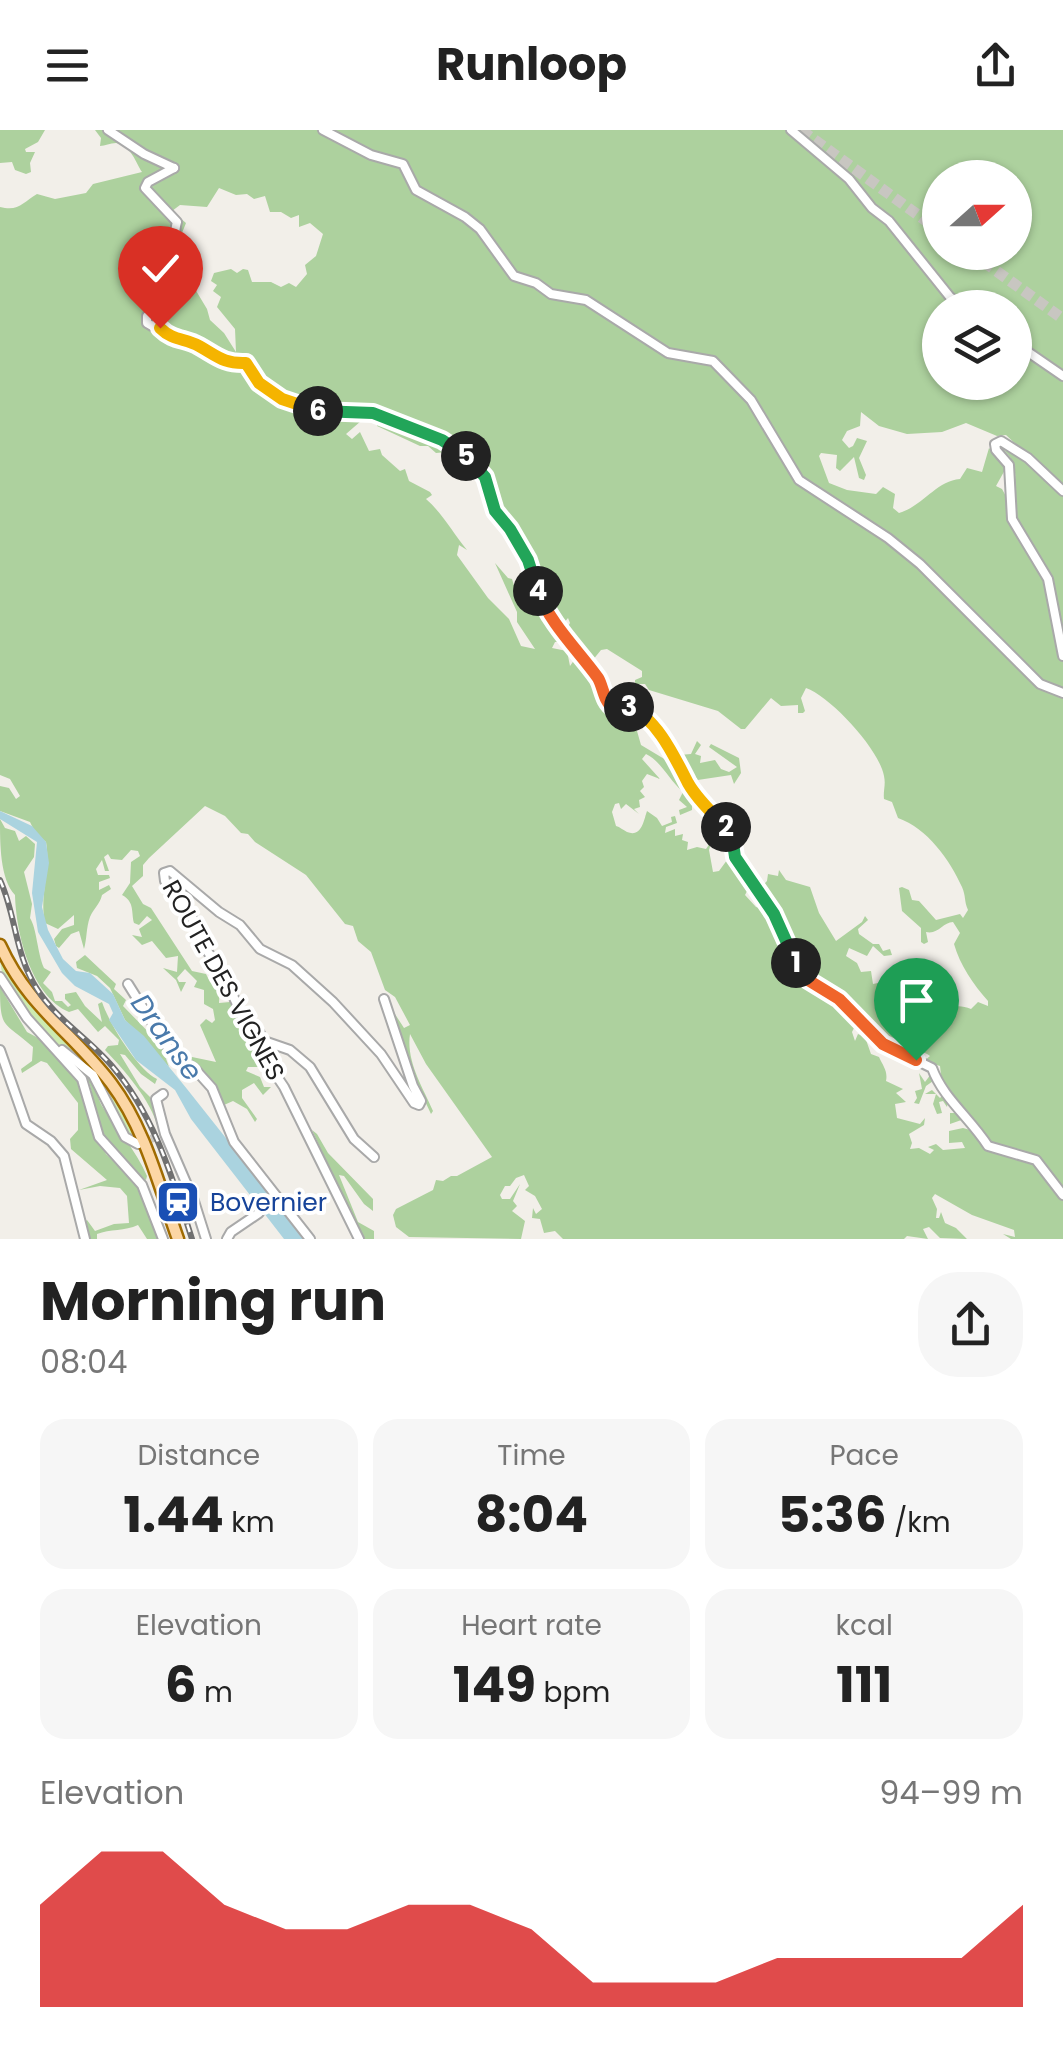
<!DOCTYPE html>
<meta charset="utf-8">
<style>
:root{--surface:#fff;--page:#f6f6f6;--text:#222;--muted:#767676;--accent:#d40000}
body{margin:0;font-family:Poppins,sans-serif;background:var(--page);color:var(--text);height:100vh;display:flex;flex-direction:column;font-size:38px;white-space:nowrap}
*{box-sizing:border-box;margin:0}
p{font-size:32px;color:var(--muted)}
.icon{flex:none;width:55px;height:55px;fill:none;stroke:currentColor;stroke-width:2;stroke-linecap:round;stroke-linejoin:round}
.map{position:relative;height:1109px;overflow:hidden}
.side{display:flex;flex-direction:column;background:var(--surface);flex:1}
.side>*{flex:none}
.needle{width:65px;rotate:69deg}
.buttons{position:absolute;left:922px;top:30px;display:grid;gap:20px}
.buttons a{display:grid;place-items:center;width:110px;height:110px;border-radius:50%;background:var(--surface);box-shadow:0 2px 8px #0004;font-size:50px}
.pin{position:absolute;display:grid;place-items:center;width:85px;height:85px;color:#fff;margin:-102px -42px;border-radius:50% 50% 50% 0;rotate:-45deg;box-shadow:0 0 10px #0007}
.pin .icon{rotate:45deg}
.km{position:absolute;width:50px;height:50px;margin:-25px;border-radius:50%;background:#222;color:#fff;font-size:28px;line-height:50px;text-align:center}
.round{display:grid;place-items:center;flex:none;width:105px;height:105px;border-radius:40px;background:var(--page)}
.head{display:flex;align-items:center;justify-content:space-between;height:170px;padding:0 40px}
h1{font-size:55px;font-weight:700;line-height:75px}
.stats{display:grid;grid-template-columns:repeat(3,1fr);gap:15px;height:170px;padding:10px 40px}
.stats div{display:grid;align-content:center;border-radius:25px;background:var(--page);text-align:center}
.stats b{font-size:50px;font-weight:700}
.stats small{font-size:28px;font-weight:400}
.stats p{font-size:28px}
.chart{height:280px;padding:20px 40px}
.chart p{display:flex;justify-content:space-between}
.chart svg{width:100%;height:180px;margin-top:10px;fill:var(--accent);opacity:.7}
header{display:flex;justify-content:space-between;align-items:center;height:130px;padding:0 40px;background:var(--surface);font-size:45px;font-weight:700}
.map>svg:first-child{display:block}
.grass{fill:#cdebb0}
.forest{fill:#add19e;fill-rule:evenodd}
.water{fill:#aad3df}
.lines{fill:none;stroke-linecap:round;stroke-linejoin:round}
.minor-tunnel{stroke:#c8c6c1;stroke-width:8;stroke-dasharray:8 4;stroke-linecap:butt}
.highway-tunnel{stroke:#c8c6c1;stroke-width:11;stroke-dasharray:11 5.5;stroke-linecap:butt}
.minor-casing{stroke:#a9a9a9;stroke-width:12}
.major-casing{stroke:#a06b00;stroke-width:15}
.minor{stroke:#fff;stroke-width:8}
.major{stroke:#fcd6a4;stroke-width:10}
.rail-casing{stroke:#707070;stroke-width:6}
.rail{stroke:#fff;stroke-width:2.5;stroke-dasharray:8;stroke-linecap:butt}
.split-1-casing{stroke:#fff;stroke-width:20}
.split-2-casing{stroke:#fff;stroke-width:20}
.split-3-casing{stroke:#fff;stroke-width:20}
.split-4-casing{stroke:#fff;stroke-width:20}
.split-5-casing{stroke:#fff;stroke-width:20}
.split-6-casing{stroke:#fff;stroke-width:20}
.split-7-casing{stroke:#fff;stroke-width:20}
.split-1{stroke:#f0652b;stroke-width:12}
.split-2{stroke:#22a559;stroke-width:12}
.split-3{stroke:#f5b400;stroke-width:12}
.split-4{stroke:#f0652b;stroke-width:12}
.split-5{stroke:#22a559;stroke-width:12}
.split-6{stroke:#22a559;stroke-width:12}
.split-7{stroke:#f5b400;stroke-width:12}
.labels{text-anchor:middle;stroke-width:8;stroke-linejoin:round;paint-order:stroke}
.street-label{font-size:25px;fill:#222;stroke:#fff}
.transit-label{font-size:25px;fill:#164399;stroke:#fff;text-anchor:start}
.water-label{font-size:28px;font-style:italic;fill:#4a7aab;stroke:#fff}
</style>
<header><svg class="icon" aria-label="menu" viewBox="0 0 24 24"><path d="M4 6h16M4 12h16M4 18h16"/></svg>Runloop<svg class="icon" aria-label="share" viewBox="0 0 24 24"><path d="M12 15V3M7 8l5-5 5 5M5 13v7h14v-7"/></svg></header>
<div class="map">
<svg width="1063" height="1109" viewBox="0 0 1063 1109">
<rect width="100%" height="100%" fill="#f2efe9"/>
<path class="grass" d="M0,825L28,872L107,955L138,1012L131,1011C121,992 111,967 97,950C64,914 0,881 0,825Z"/>
<g class="forest">
<path d="M0,0H45L38,12L25,19L26,22H35L30,33L31,42L26,44L15,40L12,32L0,33Z"/>
<path d="M95,0H1063V1109H1011L1003,1104L1015,1107L1014,1100L972,1085L935,1064L932,1068L937,1079L936,1088H939L941,1082L945,1093L956,1098L967,1109L940,1108L929,1097L923,1099L928,1109L907,1106L904,1109H563L555,1101L544,1103L540,1089L532,1088L533,1078L536,1084L542,1079L535,1066L525,1060L529,1056L524,1045L516,1048L510,1056H505L500,1065L502,1069H510L520,1054L513,1071L517,1076L512,1081L525,1091L521,1109L409,1107L396,1097L393,1085L396,1079L433,1060L436,1050L443,1051L451,1046H457L492,1027L426,934L410,904C406,931 422,956 433,981L431,984C415,951 404,917 391,882L393,881L404,898L410,895L395,867L385,860L371,822L358,811L353,796L345,794L306,745L255,712L248,704L241,703L225,686L205,676L149,728L143,735V746L132,756L143,774L151,778L192,841L206,844L210,852L220,857L219,873L230,872C238,881 235,887 239,896C244,908 255,920 260,934L258,937H248L246,941L260,947L264,957H271L263,965L254,953L242,960V968L257,989L255,992L247,979L233,971L224,975L200,936L188,930L192,927L216,932L200,895L206,889L212,893L215,890L213,879L204,874V860L194,857L197,851L185,839L177,848L179,852H186L181,862L176,850L163,838L177,842L178,826L166,828L152,811L142,815L132,805L142,807L139,799L152,790L147,786L139,795L134,793C131,782 135,772 122,765L130,753L131,732L140,726L138,721L131,720L122,730L111,729L108,724L104,727L109,741H105L102,730L96,739L98,745H109L110,748L99,752V760L109,755L111,759L102,765C100,774 94,778 90,787C86,798 87,809 84,819L79,801L71,804L59,818L56,816L54,809L62,799L74,795V785L58,799L45,793C39,765 51,740 46,712L36,704L30,692L0,681V656L9,658L16,669L20,666L10,649L0,645V77C19,82 23,72 37,64L55,69L86,63L93,54L142,42C136,33 131,15 116,13C110,13 105,16 100,16L101,8ZM940,48H1015V122H940ZM219,58L236,65L247,64L254,69L265,66L270,82H281L291,88L299,85V97L310,93L323,104L316,126L305,135L307,144L296,157L289,153L281,157L271,152H252L248,140L243,139L237,143L231,139L214,143L211,151L217,155L213,161L221,167L217,177L235,199L236,222L224,203L210,190L207,179L192,154L197,145L189,146L186,155L180,154L182,103L186,93L172,81L180,75L207,77ZM940,178H1015V252H940ZM861,282L879,296L907,304L942,302L966,293L997,306L1006,305L1024,322L1020,327L1002,319C1019,331 1018,353 1008,370L1002,359L996,356L1006,338L989,318L982,342L967,338L960,349C936,351 923,376 899,383L893,378L895,364L883,357L876,364L847,360L829,353L819,326L821,323L837,325L836,338L840,341L854,327L859,348L864,350L866,345L859,328L867,311L857,308L853,316L849,318L842,310L847,301L860,296ZM376,284L379,287L377,296L420,316H428L436,323L447,322L450,331L465,329L463,333L474,338L467,344L461,343L464,346L477,341L483,349L482,365L494,367L497,375L492,387L510,407L514,404L531,435L525,438L535,467L529,478L516,462L512,449L508,448L495,433L517,482V492L535,519L521,516L509,489L488,468L457,425L459,415L467,420C453,403 443,384 426,369L432,365L430,362L409,351L405,339L400,341L382,325L380,319L369,321L360,302L352,309L346,304L361,291ZM568,488L570,493L567,498L582,513L588,531H592L601,520L607,519L642,541V547L635,550V554H645L649,560L718,581L741,599H745L771,568L781,576L798,575V583H803L805,581L801,568L806,558C831,567 879,619 884,646C886,655 883,661 884,669L892,672L898,688C927,698 950,730 962,757C966,766 964,771 968,780L963,788L960,784L936,790L919,771L912,770L909,760L902,757L899,758L902,781L921,798V812L924,814L928,812L926,802C938,805 943,792 953,792L960,803L954,814C960,835 973,854 988,871V876L978,872L971,879C950,870 938,884 927,901L921,903L905,887H896L899,878L893,866L882,864L883,852L873,854L871,841L861,842L857,833L846,826L849,818L867,826L873,816L884,826L892,825L890,819L883,821L879,814H873L859,804L858,799L868,790L865,786L862,792L836,811L819,783L810,757L786,750L779,740L778,746L768,744L767,751L760,758L779,788L782,800L773,804L772,799L777,798L774,789L771,791L765,779L756,777L745,765L748,759L742,754L744,749H748L757,756L759,749L734,735L730,726L719,741L713,742L709,720L712,710L706,719L697,717L687,720L688,712L682,710L683,704L675,706V699L665,703L666,697L677,693L675,686L671,687L672,692L662,696L657,688L647,681C644,689 642,708 627,702C623,700 620,697 616,696L612,682L615,674L619,673L621,679L626,674L639,684L634,679L640,677L639,670L645,667L640,661L644,657L642,651L647,644L660,649L642,629L646,624C661,631 669,650 683,662L679,670L687,677L679,680L680,685L692,680V674L701,671L666,630L641,615L637,601L631,597V593H626L623,582L611,580L599,552L582,538L581,530L577,526L570,536L567,521L552,518L555,512H561L558,500ZM856,894V900L862,896L872,909L888,906L890,915L903,919V922L896,926L899,929C909,925 920,917 930,926L924,931L940,936L941,945L931,944L925,952L919,943L922,959L915,961L917,968L914,973L919,974L926,956L936,949V956L944,964L940,968L932,960L925,964H936L933,974L937,984L942,983L939,972L943,971L947,977L948,971L961,983H950V994L970,987L979,996L974,1001L963,998L949,1001V1013L962,1012L965,1018L943,1020L936,1014L928,1017L934,1020L930,1024L919,1018L910,1019L912,1013L909,1004L924,995L925,988L920,994L897,988L895,974L906,972L896,963L903,959L886,951C888,941 883,936 879,927L871,924L865,907L858,904L855,911L852,902Z"/>
<path d="M697,611L701,615L695,624L701,626L700,633L715,630L721,639L729,642L737,637L709,617L711,614L739,628L741,643L734,654L731,645L691,651L672,617L679,625L691,624Z"/>
<path d="M0,689L5,698L15,701L19,711L26,706L35,714L34,727L24,742L32,774L30,788C37,799 37,822 44,838L51,842L43,853L52,862L55,871H62L68,877L71,875L65,869V864L76,862L85,876L102,892L98,874L102,872C109,893 137,939 157,949L155,954L141,944L125,925L120,924L140,957L152,969L161,993L158,998C151,970 125,941 105,920L108,916L118,915L119,910L105,896L98,902L78,879L69,882C31,866 16,803 15,765C0,749 0,714 0,689Z"/>
<path d="M85,825L116,854L114,859L126,870L123,876L161,915L169,937L125,890L110,858L97,846L77,838L76,832Z"/>
<path d="M0,857L27,902L40,909L82,956L88,983L106,1024L135,1052L160,1109H147L138,1095C125,1101 110,1099 97,1104V1109H88L83,1093L87,1090L95,1101L114,1094L129,1093L127,1066L120,1058L100,1056L79,1060L107,1050L71,1019L70,1009L78,1000V973L47,933L41,931L22,943L21,939L32,931L33,917C4,891 0,901 0,857Z"/>
<path d="M85,944H90C95,954 97,967 102,976C117,1000 136,1020 147,1046L146,1050C123,1036 101,1008 96,981C92,967 92,956 85,944Z"/>
<path d="M312,1000L317,1004L328,1023L373,1069V1081L364,1074L344,1046L339,1045L358,1092L374,1101V1109H363L360,1105Z"/>
</g>
<path class="water" d="M0,681L32,696L46,712L49,733L42,777L48,800L63,829L76,841L90,843L113,864L125,890L144,906L187,959L306,1109H284L191,989L175,960L136,930L109,890L113,883L109,874L75,856L62,843L38,802L32,763L37,712L0,689Z"/>
<g class="lines">
<path class="minor-tunnel" d="M151,1009L159,1006"/>
<g class="highway-tunnel">
<path d="M801,0L940,101"/>
<path d="M970,122L1063,189"/>
</g>
<g class="minor-casing">
<g id="minor">
<path d="M108,0L144,24L174,38"/>
<path d="M323,0L371,25L403,34L416,60L465,87L480,99L514,146L536,153L551,164L586,170L668,223L713,231L751,270L799,350L888,408L920,434L1040,554L1063,563"/>
<path d="M791,0L849,49L872,78L889,91L950,167L964,178"/>
<path d="M174,38L148,52L145,58L177,92C173,104 177,114 173,127C168,145 161,158 162,178L147,186V193L176,210L197,215L221,231L246,233L259,253L289,274L324,282L373,283L441,311L476,336L488,354L495,381L512,401L528,430L545,481L598,549L610,574L615,578L630,577L647,587L683,638L692,658L730,702L737,730L774,784L781,805L789,813L796,833L807,848L839,869L883,914L932,938C943,968 970,988 988,1016L1036,1030L1063,1065"/>
<path d="M1015,213L1063,246"/>
<path d="M1063,361L1028,328L1001,311L995,314L996,320L1009,335L1012,389L1048,449L1063,526"/>
<path d="M0,847L27,888L82,949L99,1007L142,1055L163,1109"/>
<path d="M128,854L168,918L176,927L194,938L212,958L234,1012L310,1109"/>
<path d="M247,894L256,896L264,911L290,920L310,937L354,1009L374,1027"/>
<path d="M0,920L26,994L51,1011L64,1026L85,1109"/>
<path d="M62,920L93,945L125,1007L138,1014"/>
<path d="M163,964L156,969L165,1004L194,1071L206,1109"/>
<path d="M227,1109L231,1102L259,1083"/>
<path d="M359,1109L284,957L259,920L223,845L206,819L191,785L165,751L164,743L170,741L219,782L240,795L260,819L292,835L333,872L381,924L414,973L419,975L421,971L413,956L384,869"/>
</g>
</g>
<g class="major-casing">
<path id="major" d="M0,815C28,877 72,902 111,953C145,998 159,1056 178,1109"/>
</g>
<use href="#minor" class="minor"/>
<use href="#major" class="major"/>
<g class="rail-casing">
<path id="rail" d="M0,750C16,785 15,825 37,859C56,889 88,908 112,936C155,986 172,1047 192,1109"/>
</g>
<use href="#rail" class="rail"/>
</g>
<g class="lines">
<g class="split-1-casing">
<path id="split-1" d="M796,833L808,850L839,869L883,914L916,930"/>
</g>
<g class="split-2-casing">
<path id="split-2" d="M726,697L732,706L735,727L774,784L796,833"/>
</g>
<g class="split-3-casing">
<path id="split-3" d="M629,577C657,588 675,628 688,653C697,669 713,684 726,697"/>
</g>
<g class="split-4-casing">
<path id="split-4" d="M538,461C550,494 578,520 598,548C603,556 604,573 613,577C618,579 624,577 629,577"/>
</g>
<g class="split-5-casing">
<path id="split-5" d="M466,326L485,347L495,381L510,399L528,430L538,461"/>
</g>
<g class="split-6-casing">
<path id="split-6" d="M318,281L373,283L442,310L466,326"/>
</g>
<g class="split-7-casing">
<path id="split-7" d="M160,198C173,211 185,208 199,216C217,226 224,234 246,233L259,253L282,269L318,281"/>
</g>
<use href="#split-1" class="split-1"/>
<use href="#split-2" class="split-2"/>
<use href="#split-3" class="split-3"/>
<use href="#split-4" class="split-4"/>
<use href="#split-5" class="split-5"/>
<use href="#split-6" class="split-6"/>
<use href="#split-7" class="split-7"/>
</g>
<defs>
<g id="station-square" transform="scale(2.25)"><rect x="-9" y="-9" width="18" height="18" rx="4" fill="#1a4fb4" stroke="#fff"/><path d="M-3-6H3Q5-6 5-4V2Q5 4 3 4L4.5 6H3L1.5 4h-3L-3 6H-4.5L-3 4Q-5 4-5 2V-4Q-5-6-3-6ZM-3.5-4v3h7v-3ZM-3.5 1v1.5H-2V1ZM2 1v1.5H3.5V1Z" fill="#fff"/></g>
</defs>
<g fill-rule="evenodd">
<use href="#station-square" x="178" y="1072"/>
</g>
<g class="labels">
<g class="street-label">
<text transform="translate(224 850) rotate(61)" y="9">ROUTE DES VIGNES</text>
</g>
<g class="transit-label">
<text x="210" y="1081">Bovernier</text>
</g>
<g class="water-label">
<text transform="translate(167 907) rotate(54)" y="10">Dranse</text>
</g>
</g>
</svg>
<div class="buttons">
<a><svg class="needle" viewBox="-14 -14 28 28"><path d="M0-13l5 13h-10z" fill="#e53935"/><path d="M0 13l5-13h-10z" fill="#767676"/></svg></a>
<a><svg class="icon" aria-label="layers" viewBox="0 0 24 24"><path d="M12 4l9 5-9 5-9-5zM3 14l9 5 9-5"/></svg></a>
</div>
<div class="pin" style="left:916px;top:930px;background:#1e9e55"><svg class="icon" aria-label="arrive" viewBox="0 0 24 24"><path d="M6 21V4h12l-3 4 3 4H6"/></svg></div>
<div class="pin" style="left:160px;top:198px;background:#d93025"><svg class="icon" aria-label="check" viewBox="0 0 24 24"><path d="M5 12l5 5 9-10"/></svg></div>
<b class="km" style="left:796px;top:833px">1</b>
<b class="km" style="left:726px;top:697px">2</b>
<b class="km" style="left:629px;top:577px">3</b>
<b class="km" style="left:538px;top:461px">4</b>
<b class="km" style="left:466px;top:326px">5</b>
<b class="km" style="left:318px;top:281px">6</b>
</div>
<section class="side">
<div class="head"><div><h1>Morning run</h1><p>08:04</p></div><a class="round"><svg class="icon" aria-label="share" viewBox="0 0 24 24"><path d="M12 15V3M7 8l5-5 5 5M5 13v7h14v-7"/></svg></a></div>
<div class="stats">
<div><p>Distance</p><b>1.44<small> km</small></b></div>
<div><p>Time</p><b>8:04</b></div>
<div><p>Pace</p><b>5:36<small> /km</small></b></div>
</div>
<div class="stats">
<div><p>Elevation</p><b>6<small> m</small></b></div>
<div><p>Heart rate</p><b>149<small> bpm</small></b></div>
<div><p>kcal</p><b>111</b></div>
</div>
<div class="chart"><p><span>Elevation</span>94–99 m</p>
<svg viewBox="0 0 160 44" preserveAspectRatio="none"><path d="M0 44V19L10 6L20 6L30 19L40 25L50 25L60 19L70 19L80 25L90 38L100 38L110 38L120 32L130 32L140 32L150 32L160 19V44z"/></svg>
</div>
</section>
